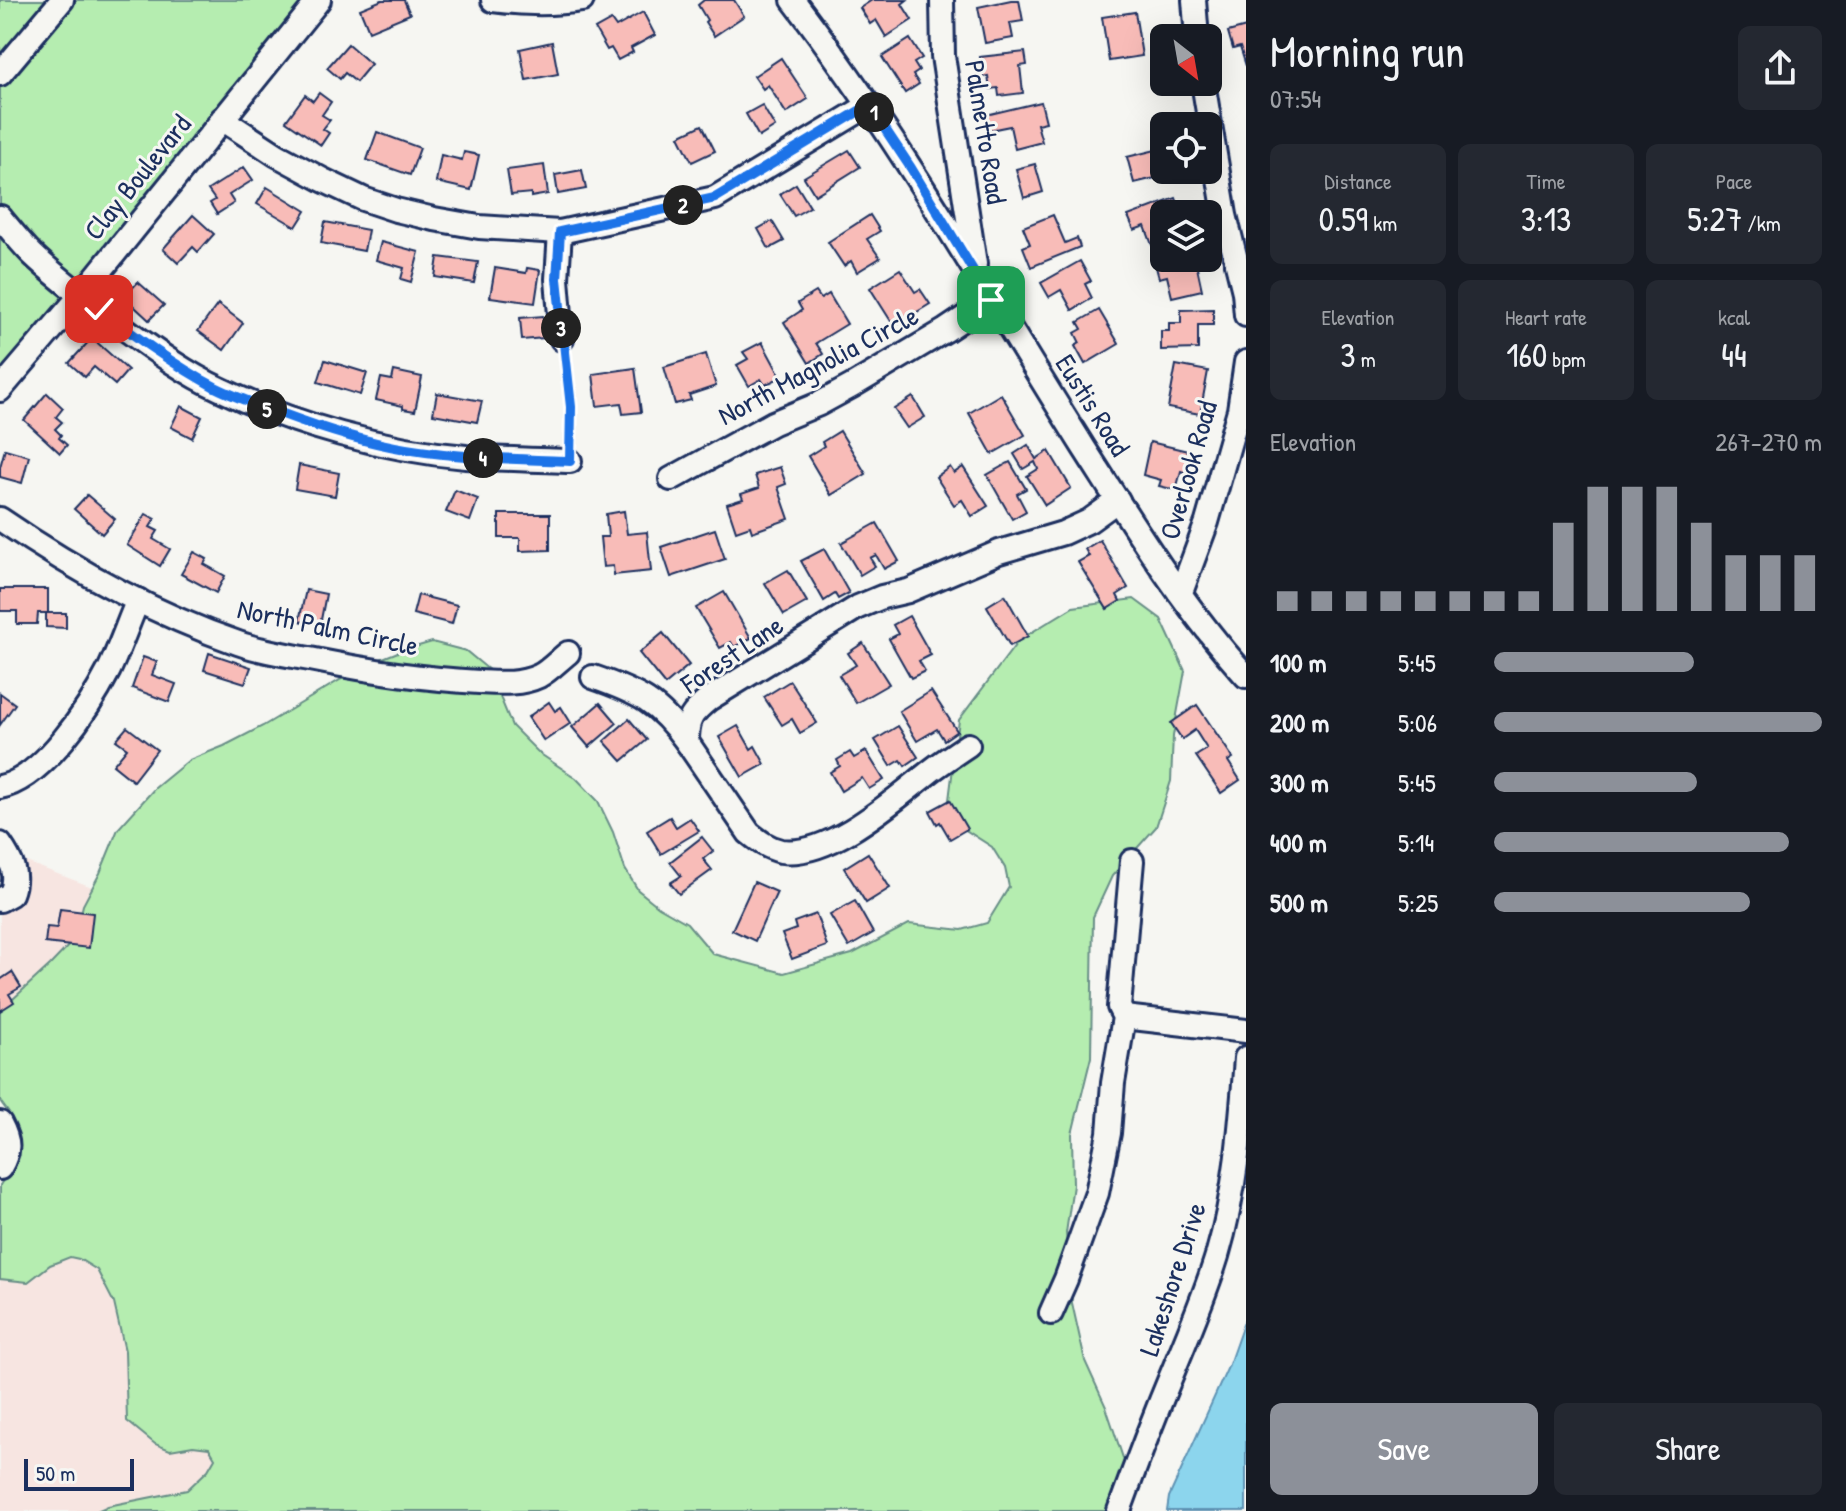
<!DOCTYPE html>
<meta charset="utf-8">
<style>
:root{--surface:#171b24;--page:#242831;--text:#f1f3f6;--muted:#9ea1a6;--accent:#8c9099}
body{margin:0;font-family:"Patrick Hand",sans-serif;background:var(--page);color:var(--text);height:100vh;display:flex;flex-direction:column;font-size:30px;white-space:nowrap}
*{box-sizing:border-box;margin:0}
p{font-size:26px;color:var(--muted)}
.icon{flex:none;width:44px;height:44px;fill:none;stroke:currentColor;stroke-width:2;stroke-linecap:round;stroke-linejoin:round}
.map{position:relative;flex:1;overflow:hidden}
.details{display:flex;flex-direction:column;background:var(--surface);width:600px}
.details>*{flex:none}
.needle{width:52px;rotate:149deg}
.fabs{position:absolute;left:1150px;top:24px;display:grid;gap:16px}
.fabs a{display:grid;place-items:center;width:72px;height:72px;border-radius:12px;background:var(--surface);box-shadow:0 8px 32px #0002;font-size:40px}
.scale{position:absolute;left:24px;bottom:20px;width:110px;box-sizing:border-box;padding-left:8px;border:4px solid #1b2f5e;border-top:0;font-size:22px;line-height:28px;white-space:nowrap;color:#1b2f5e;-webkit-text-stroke:6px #f6f6f2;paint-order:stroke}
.pin{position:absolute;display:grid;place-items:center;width:68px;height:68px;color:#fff;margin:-34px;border-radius:16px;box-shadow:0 4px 12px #0006}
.km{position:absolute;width:40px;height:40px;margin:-20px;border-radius:50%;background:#222;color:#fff;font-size:22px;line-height:40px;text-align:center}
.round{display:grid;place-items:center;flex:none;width:84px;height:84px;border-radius:12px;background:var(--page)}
.headline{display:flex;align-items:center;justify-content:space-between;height:136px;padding:0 24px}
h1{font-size:44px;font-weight:600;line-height:60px}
.figures{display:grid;grid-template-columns:repeat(3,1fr);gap:12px;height:136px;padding:8px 24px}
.figures div{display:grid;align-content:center;border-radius:12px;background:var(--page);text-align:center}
.figures b{font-size:34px;font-weight:600}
.figures small{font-size:22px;font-weight:400}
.figures p{font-size:22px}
.chart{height:224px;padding:16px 24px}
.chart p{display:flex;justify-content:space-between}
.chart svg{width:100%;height:144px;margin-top:8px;stroke:var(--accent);stroke-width:6}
.action{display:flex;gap:16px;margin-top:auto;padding:16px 24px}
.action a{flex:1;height:92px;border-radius:12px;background:var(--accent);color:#fff;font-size:32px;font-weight:600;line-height:92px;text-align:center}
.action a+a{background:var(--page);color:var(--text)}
ul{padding:0 24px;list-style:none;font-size:26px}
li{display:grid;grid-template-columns:128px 96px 1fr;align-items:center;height:60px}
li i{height:20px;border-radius:10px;background:var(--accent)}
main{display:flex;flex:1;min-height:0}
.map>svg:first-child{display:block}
.built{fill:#f7e5e1}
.green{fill:#b5edb0;stroke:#688e87;stroke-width:2}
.water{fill:#8cd5ed;stroke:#5f93b4;stroke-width:2}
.building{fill:#f8bcb8;stroke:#1b2f5e;stroke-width:2}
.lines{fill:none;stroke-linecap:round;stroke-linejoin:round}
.minor-casing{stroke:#1b2f5e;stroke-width:28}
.path{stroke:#1b2f5e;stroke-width:3;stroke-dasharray:8 6;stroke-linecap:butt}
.minor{stroke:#f6f6f2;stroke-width:22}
.route-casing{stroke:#fff;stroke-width:16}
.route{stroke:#1a73e8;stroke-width:10}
.labels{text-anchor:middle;stroke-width:6;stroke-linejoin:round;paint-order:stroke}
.street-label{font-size:28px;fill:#1b2f5e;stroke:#f6f6f2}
</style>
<main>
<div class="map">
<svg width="1246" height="1511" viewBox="0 0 1246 1511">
<rect width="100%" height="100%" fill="#f6f6f2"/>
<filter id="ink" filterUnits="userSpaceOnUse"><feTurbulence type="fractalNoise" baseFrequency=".0125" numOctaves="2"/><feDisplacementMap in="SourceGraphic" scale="16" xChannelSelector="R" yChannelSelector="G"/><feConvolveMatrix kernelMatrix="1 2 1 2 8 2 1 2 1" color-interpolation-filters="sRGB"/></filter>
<g filter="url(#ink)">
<g class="built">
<path d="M0,852L92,887L83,905L75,939L50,965L0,1011Z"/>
<path d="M70,1256L79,1259L97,1270L114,1303L125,1352L126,1420L155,1444L170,1450L193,1446L209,1448L215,1458L208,1470L187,1490L108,1506L97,1511H0V1279L28,1282L50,1265Z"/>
</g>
<g class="green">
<path d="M0,0H319L0,382Z"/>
<path d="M1134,599L1161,619L1185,671L1173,736L1171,781L1156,827L1112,876L1093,917L1091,1057L1072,1134L1073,1185L1066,1233L1072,1303L1085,1361L1106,1407L1126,1467L1111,1511H97L108,1506L187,1490L208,1470L215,1458L209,1448L193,1446L170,1450L155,1444L127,1421L125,1351L114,1303L97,1270L79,1259L70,1257L50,1265L28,1282L0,1279V1185L20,1155L8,1112L0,1101V1011L50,965L75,939L83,905L100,873L118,829L155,788L189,760L224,746L263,726L365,665L398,652L432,642L466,651L489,670L512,726L539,753L576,778L598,801L613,832L625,869L638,890L659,907L687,923L713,954L784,973L852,954L909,924L962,930L987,923L1009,887L1005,868L992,847L961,827L949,800L959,720L1019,640L1073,607Z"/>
</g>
<path class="water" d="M1246,1316V1511H1167L1169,1497L1228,1367Z"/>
<g class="building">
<path d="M382,0H404L410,14L369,31L360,9Z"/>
<path d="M734,0L744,16L714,36L705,22L707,20L698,5L704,0Z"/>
<path d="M872,0H907L902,4L912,20L886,37L876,20L870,24L860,8Z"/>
<path d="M1011,0H1019L1023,21L1010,23L1013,38L985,43L978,7Z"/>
<path d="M643,12L655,35L631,48L633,52L618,60L611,48L607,50L595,29L611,20L616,27Z"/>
<path d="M1135,12L1142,56L1109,61L1102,17Z"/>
<path d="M1246,27V66L1240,47L1233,49L1228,32Z"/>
<path d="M910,39L922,58L914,63L919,71L913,75L919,84L905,93L882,57Z"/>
<path d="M552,42L558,74L526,80L520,49Z"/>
<path d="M348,44L371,64L356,82L345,73L340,79L327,68Z"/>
<path d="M1025,52L1027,65L1020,66L1023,93L999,96L998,88L990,89L988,76L982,77L980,57Z"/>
<path d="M781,58L808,99L786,113L768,85L763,89L754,76Z"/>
<path d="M319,93L331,102L322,115L330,120L323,129L329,133L321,145L286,121L305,95L313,101Z"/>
<path d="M1041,102L1046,122L1037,124L1042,142L1015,149L1010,126L990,130L986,115Z"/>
<path d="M762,105L775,127L759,137L746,114Z"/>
<path d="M702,125L715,151L692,162L679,136Z"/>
<path d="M377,132L420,148L410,175L367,160Z"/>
<path d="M1164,148V170H1175L1176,173L1134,183L1127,157Z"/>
<path d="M849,150L860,167L815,195L804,177Z"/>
<path d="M464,152L479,155L471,190L436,182L441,155L462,160Z"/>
<path d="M1035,164L1043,192L1024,198L1016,169Z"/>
<path d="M544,165L548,194L531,197V193L511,195L507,170Z"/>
<path d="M244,167L253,180L229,195L234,203L217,214L210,203L215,200L208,190Z"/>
<path d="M582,170L586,189L558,194L555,175Z"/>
<path d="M796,184L810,207L794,216L780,194Z"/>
<path d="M267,187L306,211L296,227L257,204Z"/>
<path d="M1176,198L1182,214H1164V240L1152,245L1145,226L1134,230L1128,216Z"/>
<path d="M193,215L214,234L198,252L193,247L178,263L163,249Z"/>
<path d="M870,215L880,231L867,239L880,258L857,272L851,261L844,266L828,242Z"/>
<path d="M1053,215L1065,243L1077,238L1080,247L1031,267L1023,247L1030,244L1023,227Z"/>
<path d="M772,221L784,241L769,249L758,229Z"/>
<path d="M325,222L368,230L364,251L321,243Z"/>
<path d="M381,242L419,252L411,282L401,279L404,268L376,260Z"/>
<path d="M438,257L478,262L474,283L435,277Z"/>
<path d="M1164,258H1195L1202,290L1172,297L1167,276L1159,278L1154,260Z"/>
<path d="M1080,261L1091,281L1085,284L1092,298L1072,310L1061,290L1049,297L1041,283Z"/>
<path d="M495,268L526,273L527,268L540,270L535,303L490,297Z"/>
<path d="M900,269L915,292L920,289L930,304L894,326L870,288Z"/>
<path d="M138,282L164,305L149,320L124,297Z"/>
<path d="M816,292L821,299L829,294L847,324L816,343L823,354L809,363L784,322L802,310L798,303Z"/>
<path d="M218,304L243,323L224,350L198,331Z"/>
<path d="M1213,309V325H1198V349L1161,350V331H1169V323H1181V310Z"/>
<path d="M1099,310L1119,344L1085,364L1075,346L1080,343L1075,333L1082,329L1078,322Z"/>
<path d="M543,316L544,338L522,340L520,318Z"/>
<path d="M92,338L128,370L115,385L94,367L85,377L69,363Z"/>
<path d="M762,342L781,377L765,385L761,379L749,386L737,365L748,359L743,352Z"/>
<path d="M706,354L716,386L689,395L691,400L675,404L664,367Z"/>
<path d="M325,360L367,373L360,395L318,382Z"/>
<path d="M1176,365L1208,371L1200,414L1168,408Z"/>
<path d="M635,368L641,412L623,414L621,403L597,406L593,374Z"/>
<path d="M394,371L422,377L415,411L403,409V406L376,400L381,378L392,380Z"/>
<path d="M47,393L63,408L56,417L62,422L55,429L61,435L59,438L67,445L60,453L24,420Z"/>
<path d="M437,393L482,401L477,422L433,414Z"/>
<path d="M1001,394L1025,435L992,454L969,413Z"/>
<path d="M913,397L925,417L907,428L894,409Z"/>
<path d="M181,406L202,417L192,438L171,427Z"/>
<path d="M840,431L866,474L831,495L808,456L824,446L822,442Z"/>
<path d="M1150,442L1192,452L1187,473L1181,471L1176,490L1159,486L1161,480L1143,475Z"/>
<path d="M1028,445L1036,459L1049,451L1071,488L1045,505L1027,476L1038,469L1035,462L1023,469L1014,454Z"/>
<path d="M5,449L29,456L22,483L0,477V467Z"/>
<path d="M1010,462L1026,489L1017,494L1026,511L1012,519L987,475Z"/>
<path d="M299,465L339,473L335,496L295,489Z"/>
<path d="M780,467L786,484L778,487L789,519L752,532L750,526L736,531L727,504L743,499L741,494L759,488L755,475Z"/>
<path d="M950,467L954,473L963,467L988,506L972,516L962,500L954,505L936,477Z"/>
<path d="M455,490L478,499L470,521L446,512Z"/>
<path d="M87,495L115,519L102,534L74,509Z"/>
<path d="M624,511L627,534L647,532L651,571L614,575L613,566L603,567L600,537H608L606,514Z"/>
<path d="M146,514L155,519L150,527L158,531L153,539L170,549L160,566L127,545Z"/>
<path d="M499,514H550V550L520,551V538H499Z"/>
<path d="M877,523L899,561L884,569L876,555L870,558L875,566L860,575L841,543Z"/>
<path d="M715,529L725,559L671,577L661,547Z"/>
<path d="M1100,540L1128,588L1117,595L1120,601L1107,609L1078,562L1089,556L1085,549Z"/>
<path d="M824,549L849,593L838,599L835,594L824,601L801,561Z"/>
<path d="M194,552L207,559L204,564L225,576L216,593L181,574Z"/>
<path d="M788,570L807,602L784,615L765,583Z"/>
<path d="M0,589H48V613H38L37,624H17V611H0Z"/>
<path d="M306,590L326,594L320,625L299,621Z"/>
<path d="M724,592L751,638L734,647L731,642L720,648L696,608Z"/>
<path d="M418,595L457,605L452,624L413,614Z"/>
<path d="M1005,595L1028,636L1010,646L987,606Z"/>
<path d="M46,613H66V628L46,627Z"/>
<path d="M909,616L931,655L919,661L925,671L911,678L889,639L898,634L893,625Z"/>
<path d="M663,633L689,665L665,685L639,653Z"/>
<path d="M863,643L889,684L856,703L839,675L856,665L848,653Z"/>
<path d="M209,653L251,667L245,683L204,670Z"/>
<path d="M143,657L157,662L152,675L176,684L169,702L132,688Z"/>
<path d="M790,681L817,723L800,733L792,719L782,725L764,697Z"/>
<path d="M931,691L957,731L944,740L937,729L917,741L899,711Z"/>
<path d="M0,693L15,704L0,725Z"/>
<path d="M549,702L555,711L561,707L571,723L544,741L528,717Z"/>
<path d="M600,703L617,723L589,747L572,727Z"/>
<path d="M1197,705L1233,758L1228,761L1240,780L1221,793L1196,756L1207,749L1195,730L1182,739L1171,723Z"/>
<path d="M629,719L647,740L622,761L604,741Z"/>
<path d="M738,726L751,749L755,746L765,764L742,777L719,737Z"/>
<path d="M898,726L918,757L905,766L901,760L891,766L875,740Z"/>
<path d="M127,727L157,750L133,781L113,765L127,748L116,740Z"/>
<path d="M866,751L884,780L869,789L862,778L841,791L830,772L840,766L837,760L850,752L854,758Z"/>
<path d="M950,800L967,829L950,839L940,822L937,824L930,811Z"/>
<path d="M670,817L676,827L690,818L699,831L661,854L647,831Z"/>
<path d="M702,837L713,851L703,859L712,870L679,894L670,883L681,876L670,862Z"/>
<path d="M868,853L890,888L866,903L844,868Z"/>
<path d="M754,882L777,892L755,941L732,930Z"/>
<path d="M855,901L873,933L849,947L830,915Z"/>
<path d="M60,909L93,913L89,948L45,943L47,927L57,928Z"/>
<path d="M816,914L827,946L792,959L782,934L796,929L794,922Z"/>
<path d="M12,972L21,987L9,994L14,1002L0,1011V980Z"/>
</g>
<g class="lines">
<g class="minor-casing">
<g id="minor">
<path d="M493,0C523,4 552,5 582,0"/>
<path d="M793,0C902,142 989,297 1084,448C1134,526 1183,607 1246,676"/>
<path d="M942,0L943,56L975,264"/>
<path d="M1194,0L1197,38"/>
<path d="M0,74L62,0"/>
<path d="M1203,82L1225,215L1244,292L1246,315"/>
<path d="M222,119L277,155L323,180L363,199L396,210L434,219L479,227L560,232L715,198L869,105"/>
<path d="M0,217C10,229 20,242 32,254C58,279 88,301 117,323C150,347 183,372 220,389C294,425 385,450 466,457C501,459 536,460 570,461"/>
<path d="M560,232L557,279L562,339"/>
<path d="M0,390L81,295L319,0"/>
<path d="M671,479L773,423L819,404L852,386L946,330L991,300"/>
<path d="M0,519C73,569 154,614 238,643C263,652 290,655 315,660C370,671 423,679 479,682C498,683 520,685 539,676C549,671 559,660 568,653"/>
<path d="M1179,592L1183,587L1207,522L1239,410L1246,362"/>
<path d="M593,677C639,693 658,702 687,742"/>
<path d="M968,745C956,753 944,761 932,770C896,798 831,858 781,851C768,848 759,841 749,833L687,742C687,718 692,713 709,699L858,607L882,597L908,591L999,552L1063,533L1089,521L1118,500"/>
<path d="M0,787C43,779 90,707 109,670C120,647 128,623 138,600"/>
<path d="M0,844C11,860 19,874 11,894L0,900"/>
<path d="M1124,1017L1246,1031"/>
<path d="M0,1123C10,1142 10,1150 0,1168"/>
<path d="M1051,1313L1066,1279L1097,1193L1109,1133L1113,1083L1124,1017L1119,1007L1132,861"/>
<path d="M1119,1511C1137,1461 1156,1412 1176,1364C1191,1328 1206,1292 1217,1256C1236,1192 1241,1124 1246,1058"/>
</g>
</g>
<path class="path" d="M564,354L571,407L570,442"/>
<use href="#minor" class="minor"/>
</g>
</g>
<g class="lines" filter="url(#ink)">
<g class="route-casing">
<path id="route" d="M99,309C136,337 174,365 215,387C237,398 260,406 283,414C323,429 364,442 406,449C461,458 515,459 570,461L571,407L557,279L560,232L715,198L869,105L911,168L991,300"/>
</g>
<use href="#route" class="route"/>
</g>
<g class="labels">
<g class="street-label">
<text transform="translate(986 132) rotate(81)" y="10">Palmetto Road</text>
<text transform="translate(137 177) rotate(-51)" y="10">Clay Boulevard</text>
<text transform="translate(818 365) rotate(-28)" y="10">North Magnolia Circle</text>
<text transform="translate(1093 405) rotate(58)" y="10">Eustis Road</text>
<text transform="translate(1188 470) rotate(-74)" y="10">Overlook Road</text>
<text transform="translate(328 627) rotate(12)" y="10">North Palm Circle</text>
<text transform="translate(732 654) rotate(-34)" y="10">Forest Lane</text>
<text transform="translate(1172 1279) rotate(-72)" y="10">Lakeshore Drive</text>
</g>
</g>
</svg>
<div class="fabs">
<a><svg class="needle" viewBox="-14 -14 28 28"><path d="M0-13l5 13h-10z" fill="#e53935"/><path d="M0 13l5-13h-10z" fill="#9ea1a6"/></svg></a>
<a><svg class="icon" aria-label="locate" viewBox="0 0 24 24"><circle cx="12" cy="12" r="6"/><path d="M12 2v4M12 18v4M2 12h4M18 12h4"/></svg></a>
<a><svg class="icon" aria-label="layers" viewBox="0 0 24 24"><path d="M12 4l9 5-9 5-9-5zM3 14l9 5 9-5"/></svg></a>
</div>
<div class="scale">50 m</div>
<div class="pin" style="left:991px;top:300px;background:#1e9e55"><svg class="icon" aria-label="arrive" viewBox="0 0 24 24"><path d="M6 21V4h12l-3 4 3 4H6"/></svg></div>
<div class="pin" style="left:99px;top:309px;background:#d93025"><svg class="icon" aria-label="check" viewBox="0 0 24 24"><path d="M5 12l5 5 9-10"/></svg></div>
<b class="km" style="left:874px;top:112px">1</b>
<b class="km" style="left:683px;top:205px">2</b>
<b class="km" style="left:561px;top:328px">3</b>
<b class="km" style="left:483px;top:458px">4</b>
<b class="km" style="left:267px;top:409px">5</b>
</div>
<section class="details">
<div class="headline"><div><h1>Morning run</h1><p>07:54</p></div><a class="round"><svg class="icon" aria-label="share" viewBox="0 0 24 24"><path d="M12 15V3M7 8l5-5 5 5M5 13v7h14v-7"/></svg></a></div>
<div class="figures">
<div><p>Distance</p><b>0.59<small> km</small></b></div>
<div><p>Time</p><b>3:13</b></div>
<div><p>Pace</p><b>5:27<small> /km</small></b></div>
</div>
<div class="figures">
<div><p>Elevation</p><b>3<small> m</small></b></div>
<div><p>Heart rate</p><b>160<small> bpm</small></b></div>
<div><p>kcal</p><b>44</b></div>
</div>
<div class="chart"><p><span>Elevation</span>267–270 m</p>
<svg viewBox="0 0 160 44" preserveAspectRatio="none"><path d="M5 44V38M15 44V38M25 44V38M35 44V38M45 44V38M55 44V38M65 44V38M75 44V38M85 44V17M95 44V6M105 44V6M115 44V6M125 44V17M135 44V27M145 44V27M155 44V27"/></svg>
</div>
<ul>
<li><b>100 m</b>5:45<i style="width:61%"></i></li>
<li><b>200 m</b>5:06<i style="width:100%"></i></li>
<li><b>300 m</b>5:45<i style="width:62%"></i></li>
<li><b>400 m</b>5:14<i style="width:90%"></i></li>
<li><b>500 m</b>5:25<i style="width:78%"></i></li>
</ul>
<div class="action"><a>Save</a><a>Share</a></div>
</section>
</main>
